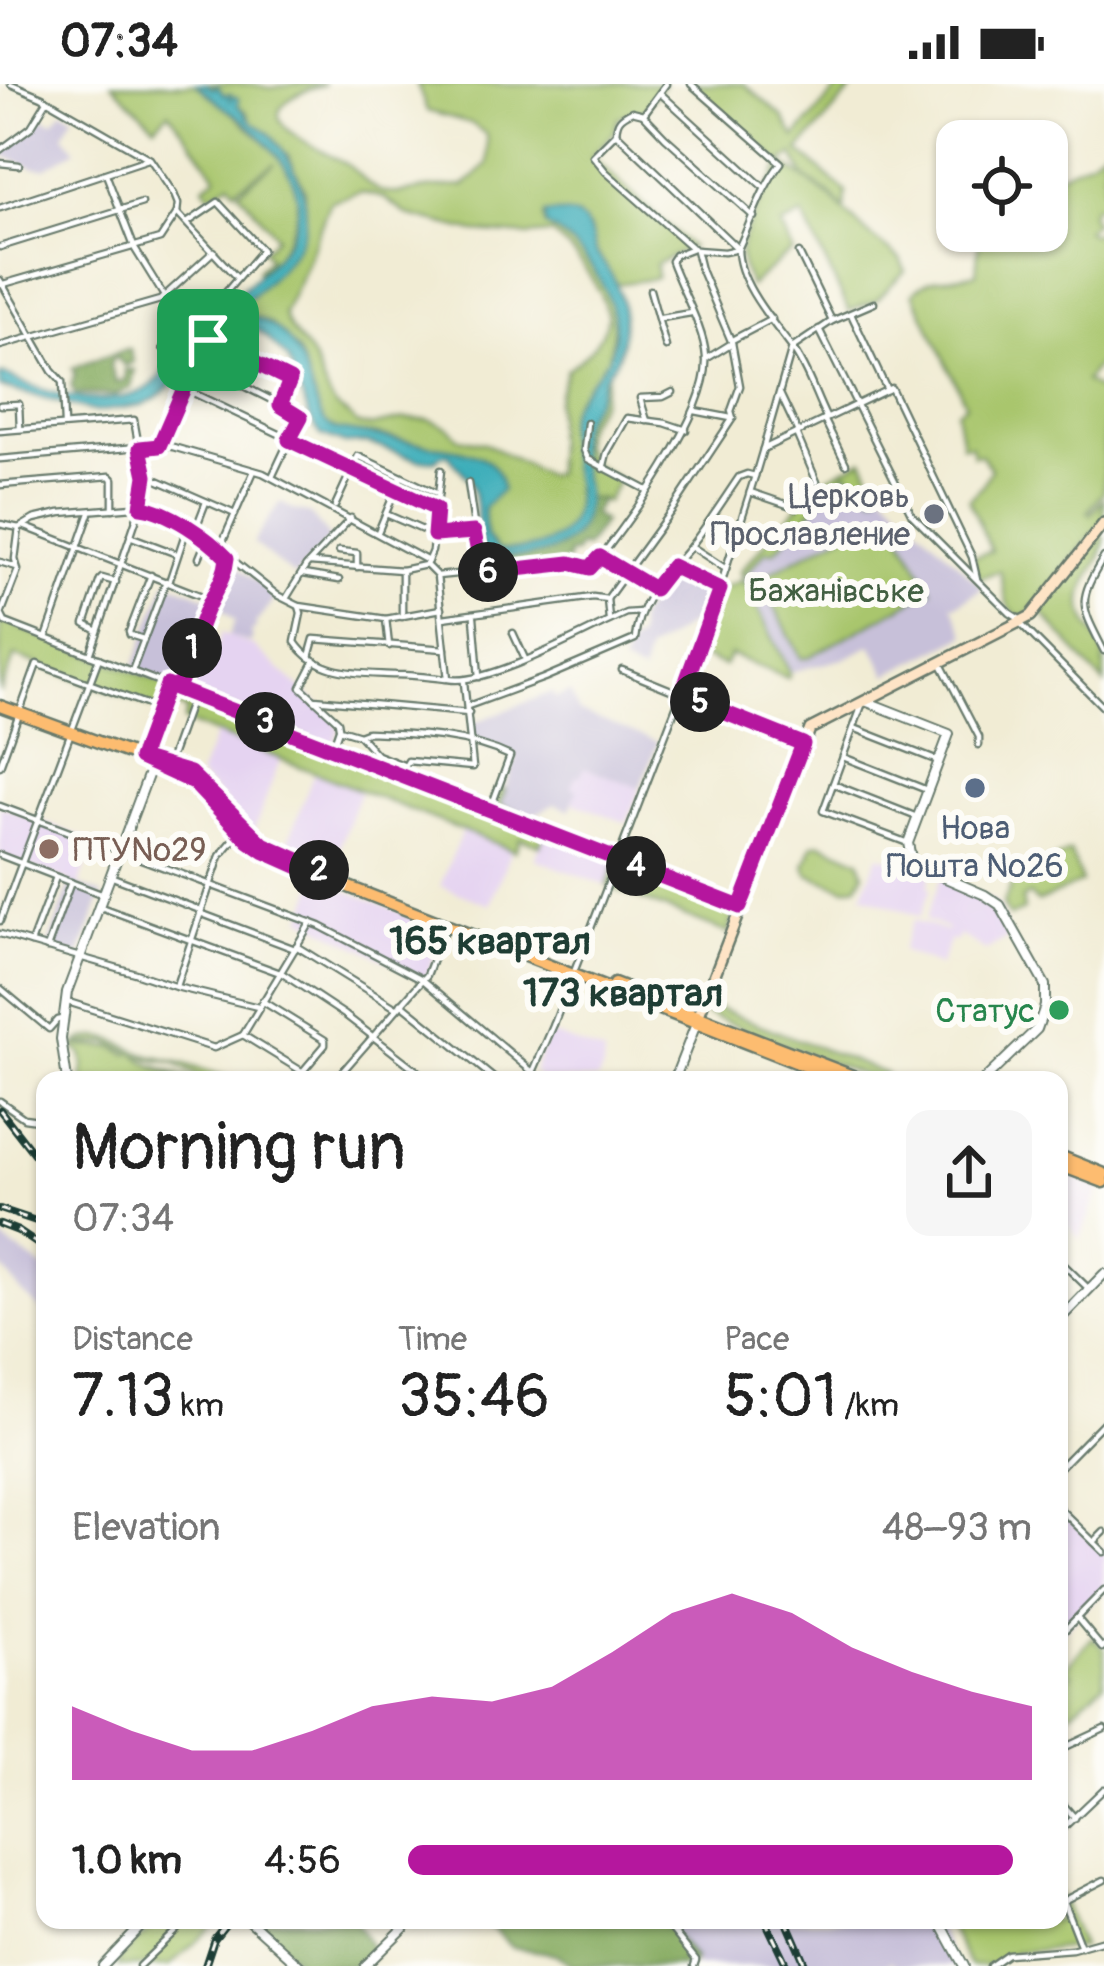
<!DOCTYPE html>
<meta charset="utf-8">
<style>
:root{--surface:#fff;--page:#f6f6f6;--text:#222;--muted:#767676;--accent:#b5179e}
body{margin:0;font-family:Pangolin,sans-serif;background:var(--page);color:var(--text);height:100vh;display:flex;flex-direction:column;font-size:45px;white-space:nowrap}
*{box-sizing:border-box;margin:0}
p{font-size:39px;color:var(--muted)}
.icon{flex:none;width:66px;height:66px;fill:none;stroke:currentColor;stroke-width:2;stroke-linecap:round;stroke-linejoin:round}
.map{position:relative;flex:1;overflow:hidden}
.panel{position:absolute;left:36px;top:987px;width:1032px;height:858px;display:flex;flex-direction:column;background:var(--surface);border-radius:24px;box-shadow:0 3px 9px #0004}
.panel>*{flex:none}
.tools{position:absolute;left:936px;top:36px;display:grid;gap:24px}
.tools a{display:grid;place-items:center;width:132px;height:132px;border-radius:24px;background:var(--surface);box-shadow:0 3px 9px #0004;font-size:60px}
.pin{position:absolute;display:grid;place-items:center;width:102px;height:102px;color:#fff;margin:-51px;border-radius:24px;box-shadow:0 6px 18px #0006}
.km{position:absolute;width:60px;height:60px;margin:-30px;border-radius:50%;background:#222;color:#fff;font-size:33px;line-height:60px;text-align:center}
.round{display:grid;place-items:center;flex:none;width:126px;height:126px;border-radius:24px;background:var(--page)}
.overview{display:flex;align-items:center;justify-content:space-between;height:204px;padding:0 36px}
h1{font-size:66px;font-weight:600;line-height:90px}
.figures{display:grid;grid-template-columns:repeat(3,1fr);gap:18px;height:204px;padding:12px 36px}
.figures div{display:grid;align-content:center}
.figures b{font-size:60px;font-weight:600}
.figures small{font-size:33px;font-weight:400}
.figures p{font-size:33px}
.chart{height:336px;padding:24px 36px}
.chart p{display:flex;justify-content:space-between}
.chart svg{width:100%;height:216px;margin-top:12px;fill:var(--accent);opacity:.7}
ul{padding:0 36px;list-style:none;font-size:39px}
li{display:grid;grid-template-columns:192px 144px 1fr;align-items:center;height:90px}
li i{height:30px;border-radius:15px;background:var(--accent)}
.status{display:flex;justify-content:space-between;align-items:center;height:84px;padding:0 60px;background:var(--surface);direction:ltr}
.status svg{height:33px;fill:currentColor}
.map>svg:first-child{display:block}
.built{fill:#e5d3f1}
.industrial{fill:#c7c0d9}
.green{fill:#a9c66d;stroke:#648250;stroke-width:3;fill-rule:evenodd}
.forest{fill:#86ab60;stroke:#52744a;stroke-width:3}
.water{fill:#3eaeba;stroke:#2e7677;stroke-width:3}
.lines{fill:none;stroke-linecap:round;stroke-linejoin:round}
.pedestrian-casing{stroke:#687a6c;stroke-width:9}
.minor-casing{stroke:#687a6c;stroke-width:9}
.tertiary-casing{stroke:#687a6c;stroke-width:12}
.secondary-casing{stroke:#687a6c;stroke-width:14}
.primary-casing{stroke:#687a6c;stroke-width:15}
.pedestrian{stroke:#fff;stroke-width:4.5}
.minor{stroke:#fff;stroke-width:4.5}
.tertiary{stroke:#fff;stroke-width:8}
.secondary{stroke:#fee4c6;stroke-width:9}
.primary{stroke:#fdbc70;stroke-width:10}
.rail-casing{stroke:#1f3d34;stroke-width:8}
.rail{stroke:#fdfcf7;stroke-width:3;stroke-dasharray:9;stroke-linecap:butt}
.route-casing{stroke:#fff;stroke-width:24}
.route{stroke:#b5179e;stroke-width:15}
.worship-dot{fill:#6b7280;stroke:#fdfcf7;stroke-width:4.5}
.service-dot{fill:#5c6f8a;stroke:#fdfcf7;stroke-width:4.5}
.education-dot{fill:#8d6e63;stroke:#fdfcf7;stroke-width:4.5}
.leisure-dot{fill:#2e9e5b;stroke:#fdfcf7;stroke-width:4.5}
.labels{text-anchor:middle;stroke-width:12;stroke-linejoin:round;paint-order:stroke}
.worship-label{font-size:33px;fill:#5b616d;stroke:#fdfcf7;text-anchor:end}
.park-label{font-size:33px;fill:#425f42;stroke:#fdfcf7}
.service-label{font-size:33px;fill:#4e5e75;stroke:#fdfcf7}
.education-label{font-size:33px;fill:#785e54;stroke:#fdfcf7;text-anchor:start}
.leisure-label{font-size:33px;fill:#27864d;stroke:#fdfcf7;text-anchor:end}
.quarter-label{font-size:39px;font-weight:bold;fill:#1f3d34;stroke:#fdfcf7}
</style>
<div class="status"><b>07:34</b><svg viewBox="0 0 49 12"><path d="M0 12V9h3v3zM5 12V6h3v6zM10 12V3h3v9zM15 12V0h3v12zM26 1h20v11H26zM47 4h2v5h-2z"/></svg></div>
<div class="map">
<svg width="1104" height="1882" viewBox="0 0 1104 1882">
<rect width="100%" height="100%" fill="#fdfcf7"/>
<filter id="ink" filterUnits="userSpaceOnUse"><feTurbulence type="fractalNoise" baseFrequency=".00833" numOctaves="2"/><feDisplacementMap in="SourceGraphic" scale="24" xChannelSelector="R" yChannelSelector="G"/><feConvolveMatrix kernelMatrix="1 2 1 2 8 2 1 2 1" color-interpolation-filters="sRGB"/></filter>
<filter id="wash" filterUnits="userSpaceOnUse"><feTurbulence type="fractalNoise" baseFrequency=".004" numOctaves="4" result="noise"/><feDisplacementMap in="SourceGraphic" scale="48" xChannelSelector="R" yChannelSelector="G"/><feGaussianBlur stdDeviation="2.7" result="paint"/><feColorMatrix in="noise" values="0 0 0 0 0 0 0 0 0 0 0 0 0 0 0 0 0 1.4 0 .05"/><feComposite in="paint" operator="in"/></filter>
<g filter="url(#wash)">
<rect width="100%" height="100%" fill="#f1ecd4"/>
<g class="built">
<path d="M222,549L253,562L330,630L339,645L332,665L178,605L194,560L215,567Z"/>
<path d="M216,649L280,676L253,749L199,692Z"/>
<path d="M584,683L640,704L627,739L572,718L576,706L571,703L576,690Z"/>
<path d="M314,689L360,708L331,787L284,769Z"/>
<path d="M0,722L100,759L92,778L88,777L79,801L0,771Z"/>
<path d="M462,747L511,766L490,821L440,802Z"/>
<path d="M545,747L617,775L607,802L535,775Z"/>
<path d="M878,771L891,775L894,774L931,790L928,802L931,804L920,833L862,811Z"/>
<path d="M941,793L996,819L1007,843L1004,846L1010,853L986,867L959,851L956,858L950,856L939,882L901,867L913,836L948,848V845L925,836Z"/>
<path d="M317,795L445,845L427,891L422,895L302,834Z"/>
<path d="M549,949L604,970L603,984L598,996H542L533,988Z"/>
<path d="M1059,1088L1101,1103L1080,1155L1059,1133Z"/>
<path d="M1062,1427L1104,1468V1506L1059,1552V1429Z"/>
</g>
<g class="industrial">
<path d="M63,26L73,32L64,50L76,66L45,84L32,83L2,71V68L31,46L42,33L53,38Z"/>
<path d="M848,388L874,410L884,407L983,504L956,521L952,520L966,551L887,591L872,561L844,575L790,588L742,494L766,467H775Z"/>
<path d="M280,418L294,426L309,429L330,454L295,493L253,459Z"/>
<path d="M231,478L277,513L255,540L257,543L251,549L253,554L250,559L229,552L235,537L213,517L220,509Z"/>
<path d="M672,483L718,507L707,538L698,535L647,568L642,590L622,580L629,560L638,554V536Z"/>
<path d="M166,497L210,514L178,605L132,587Z"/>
<path d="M552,608L555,614L570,608L579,628L658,658L640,704L584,683L580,692L576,691L571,702L577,706L570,726L555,720L530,733L499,721L517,672L471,657V640Z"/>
<path d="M71,798L103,810L79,873L47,864Z"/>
<path d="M0,1154L45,1185V1230L19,1206L0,1181Z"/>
<path d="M664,1836H934L958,1882H894L892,1877L883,1882H694L696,1879Z"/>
</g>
<g class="green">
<path d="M112,0H196L225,24C236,30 244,40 254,48C311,93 309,137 263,188L260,190L257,187L269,174L263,167L277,152L239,107L275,79L235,105L230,98L210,111L204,102L217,92L169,28L155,41Z"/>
<path d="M205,0H251L271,4L295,0H325C232,30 301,54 344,79C361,88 368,107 389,109C405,111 421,104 436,103C445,102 455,103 464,102L488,80L487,51L471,39L427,27L417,0H664L643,28L635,26L618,34L614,49L591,72L691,163L656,180L657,193L652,195L617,200L594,164L590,144L544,135L546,142C575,155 611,201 613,233C615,249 609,265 609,280L601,317L585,341L581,358L590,379L619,395L606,418L592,416L580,456L517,467L497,466L486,452L483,411L450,365L372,350L343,348L327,341L321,335L298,267L270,239L240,228V224L291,171L304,143L305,106L288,71L280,66L276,58L252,39L246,27ZM360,108L384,114L407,131L475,148L528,152L551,150C575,166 602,204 608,233C600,258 588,271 567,285L556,318L554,390L546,392L485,359L459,354L448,343L429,335H404L370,342L356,340C350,330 343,329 335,321C324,308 321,291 314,277C306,259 287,250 284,229L304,186L328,122L331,117Z"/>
<path d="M691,0H744L783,33L795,54L842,0H857L799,67L846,108L845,126L830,110L804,93L793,70L782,79L829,112L867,149L900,175L905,187L875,217L849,227L803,131L781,142L793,168L780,176L750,202C747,194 741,182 740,173C737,156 772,96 781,80Z"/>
<path d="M1104,64V123L1101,121L1094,122L1090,130L1095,138L1086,146L1093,151L1102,142L1104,144V274L1085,297L1104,310V407L1088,428L1091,430L1104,415V436L1025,534C1001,527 1006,506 1000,487L978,494L973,473L991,467L969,415L982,402L991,385L980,370L973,371L971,361H962L956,327L966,320L913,209C933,188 950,197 976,189L980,147H1047V96L1091,75Z"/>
<path d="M863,375L880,408L874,411L847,388L775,467H766L742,494L740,487L821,397Z"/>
<path d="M882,430L894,438L932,506L807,574H801L760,494Z"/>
<path d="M1100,451L1104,454C1104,478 1083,493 1082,517C1081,537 1100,553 1104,571C1104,580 1104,591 1104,600L1040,526Z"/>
<path d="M743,496L790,588L788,594L730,571L724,582L697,571L720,505Z"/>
<path d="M0,536L445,708L446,716L462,722L468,717L490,726L499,703L505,706L500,721L530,733L528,741L545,747L540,761L520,754L515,767L184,637L187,626L162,618L158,625L15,572L0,609Z"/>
<path d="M821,759L860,776L864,789L858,801L844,804L808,790L805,782L813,761Z"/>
<path d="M1070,768L1082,798L1038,818L1029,811L1022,815L1024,826L1009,833L1003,821L1014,794Z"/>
<path d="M617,775L738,822L728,849L607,802Z"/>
<path d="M706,920L886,990L884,996H876L706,930Z"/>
<path d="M99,953L112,955L150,972L182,979L235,996H206L173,978L151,976L134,969L147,980L198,996L152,983L181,996H82L84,983L82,970L72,962L114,963L127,970L132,968L109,958L76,960L84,955Z"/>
<path d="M1093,1553L1104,1564V1599L1072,1627L1059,1633V1602L1072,1591L1065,1584Z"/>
<path d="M1059,1809L1081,1863L1014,1868L990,1882H970L947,1839L952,1836H1059Z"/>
<path d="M160,1836H219L170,1882H118L119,1875Z"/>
</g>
<g class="forest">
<path d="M125,266H130L134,278L125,282L118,275L113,274L110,281L116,299L125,296V286H135L131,303L115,311L75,310L71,302L75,290L72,284Z"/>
<path d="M585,415H601L593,430L603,438L585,464L579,462L574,470L569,469L566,480L502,486L480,472L478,460L481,454L480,459L492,472C523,470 550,478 571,449C580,437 585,430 585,415Z"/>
<path d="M251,1836H354L375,1870L362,1882H303Z"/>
<path d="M481,1836H662L694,1875L690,1882H574L555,1870L511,1863L494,1845Z"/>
</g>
<path class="water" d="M196,0H205L214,5L217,2L224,11L230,10V16L233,12L238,14V22C243,25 246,31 250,35C255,42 267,45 272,52C296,81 319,123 297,162C283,186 258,204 240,224V228C291,244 298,265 314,313C319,327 321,337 334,345L460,366C484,372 499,379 502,406L484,423L486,452L497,466C549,468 585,450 573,392C569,370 562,349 569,327C577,307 597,292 608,274C632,230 586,160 546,142L545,130C564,127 585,129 591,150C595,162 591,156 596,168C602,178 611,188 616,199C625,222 626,248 618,272C615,281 606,286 603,295C600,301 600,307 597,312C592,323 582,332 579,345C573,372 590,402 585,427C576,474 522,477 486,469C475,449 479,424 472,402C468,391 455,382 449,371H442L435,376H419L367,359L345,360L321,351L311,337L288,276L265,252L254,244L240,240L216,241L206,244L187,265L172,301L157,314L142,321L96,328L0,303V291H6C46,310 98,325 140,308C167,297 172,265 191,244C201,234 209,233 220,225C230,218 239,208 248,200C282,169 314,138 289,89C277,66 247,36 225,24Z"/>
</g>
<g filter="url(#ink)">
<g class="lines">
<g class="pedestrian-casing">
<path id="pedestrian" d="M533,988L554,940"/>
</g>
<g class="minor-casing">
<g id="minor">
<path d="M11,0L42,13L150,75L174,110L178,120L177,129L237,194"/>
<path d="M666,0L644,30L632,27C620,33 617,36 616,49L593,72L606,88L691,163"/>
<path d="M691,0L781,79C761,104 752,136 738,165"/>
<path d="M660,9L762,102"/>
<path d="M644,31L665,53L754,133"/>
<path d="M616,49L738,165"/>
<path d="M0,66L31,43L47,17"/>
<path d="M0,79L19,81"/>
<path d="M106,90L135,165L185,246L201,229L214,222L262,166L218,118L187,139"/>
<path d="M0,124L148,75"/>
<path d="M0,163L142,119"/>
<path d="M738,165C738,199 773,238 792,264C807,284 815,311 826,333"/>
<path d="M696,166L724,168L738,165"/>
<path d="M799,169L832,237"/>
<path d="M0,196L52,287L62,298L64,340"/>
<path d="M0,201L160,155L177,129"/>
<path d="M650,206L666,263"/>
<path d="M851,230L887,306"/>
<path d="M661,234L691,229"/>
<path d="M819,245L912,431L1010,529L1021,536"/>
<path d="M732,256L772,235"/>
<path d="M0,262L160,216L214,167"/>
<path d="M163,264L180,239"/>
<path d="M706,275L732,259"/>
<path d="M196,278L301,331L272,393"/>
<path d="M183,304L436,425"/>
<path d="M780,310L798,348"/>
<path d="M0,321L19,320L20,345"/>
<path d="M695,327L731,334"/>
<path d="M824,335L846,380"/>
<path d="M647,337L640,314L663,313L673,308"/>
<path d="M587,339L584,366L588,375L647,406"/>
<path d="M0,347L134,336L138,358L145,380L143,415L90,571"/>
<path d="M796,349L817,398"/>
<path d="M159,362L201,265L207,256L290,296L280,321"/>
<path d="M763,365L792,264L832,237L874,219"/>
<path d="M0,375L162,361L173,363L263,389L428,477"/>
<path d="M603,385L607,369L627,334L665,339L686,346"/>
<path d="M441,386L432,467L426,481L437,492L570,479L592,484C627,440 710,329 706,273C704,244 681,205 671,177L675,171L693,164"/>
<path d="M146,391L235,430"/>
<path d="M468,399L481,489"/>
<path d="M0,401L110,392L113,395V425"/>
<path d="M750,408L797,424"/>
<path d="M335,422L358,372L438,410"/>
<path d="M386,430L434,451L474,448"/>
<path d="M0,440L19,444L34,435L60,429L146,422L168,431L219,465L277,511L299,522L386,535L441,525"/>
<path d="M740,441L770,450"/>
<path d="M23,442L212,516L222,497L227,477"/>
<path d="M19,444L15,475L18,486L1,530L5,538L740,823"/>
<path d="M378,448L401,393"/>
<path d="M194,449L206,418"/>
<path d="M132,453L177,470"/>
<path d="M691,462L726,485"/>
<path d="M220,464L254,387"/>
<path d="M339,467L357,469V483"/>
<path d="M1104,473C1076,519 1081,521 1104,567"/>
<path d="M199,474L206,457"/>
<path d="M602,474L654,505"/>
<path d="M0,478L17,483"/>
<path d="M310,479L402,486"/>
<path d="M672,481L712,504L720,505"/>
<path d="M303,490L339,496"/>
<path d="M437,492L448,595C486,603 586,547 626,529L641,528"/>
<path d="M169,498L187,444"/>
<path d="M287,513L306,482L351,434"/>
<path d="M607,515L674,423L733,334L731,327L740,302L732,259L701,186L696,166"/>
<path d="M299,522L301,529L295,558C318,592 358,589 395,591C412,591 429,593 446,595"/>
<path d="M402,533V486L426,481"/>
<path d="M474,533L479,593"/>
<path d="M443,534L593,513L607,515L609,535"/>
<path d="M386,535L389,562"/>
<path d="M1020,539L1104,624"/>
<path d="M96,546L85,540L100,496L102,494L116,498"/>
<path d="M513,549L525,575"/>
<path d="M46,554L90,429"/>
<path d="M143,555L130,551L129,548L151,491"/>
<path d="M309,573L314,555L445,565"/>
<path d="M314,578L301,603L338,637L339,643"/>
<path d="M941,580L979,653V661"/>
<path d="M622,586L804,660"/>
<path d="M132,587L166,497"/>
<path d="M178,605L212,516"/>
<path d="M314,615L469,629"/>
<path d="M862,621L823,727L908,759"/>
<path d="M468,622L544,594L635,555C639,510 669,492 694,458C710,437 724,415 739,393L747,390L755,392L763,365L891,304L972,473L977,495"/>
<path d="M854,644L938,677"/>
<path d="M360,652L377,671L403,681"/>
<path d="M332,665L339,645L359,651L367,648C416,650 466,651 510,672L490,726"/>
<path d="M140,673L167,601"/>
<path d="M843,673L927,706"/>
<path d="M170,675L193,611"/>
<path d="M0,682L37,580L159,625"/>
<path d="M400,691L408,677L473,683L464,598"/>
<path d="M833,700L917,733"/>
<path d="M0,722L320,842L422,895L542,996"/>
<path d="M0,771L101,810"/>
<path d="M110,792L200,826"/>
<path d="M98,822L283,890L345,931L429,996"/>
<path d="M200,829L295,865"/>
<path d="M0,837L99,574"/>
<path d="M0,850L135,889L176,903L258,923"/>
<path d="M31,859L56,793"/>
<path d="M296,862L396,924"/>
<path d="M47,864L71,798"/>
<path d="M176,902L220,772L240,748"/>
<path d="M0,904L49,945L57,936L62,935"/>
<path d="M65,917L214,964L243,951"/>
<path d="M262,917L325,956V961L303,987"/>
<path d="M401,919L496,996"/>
<path d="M554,940L711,532L755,392"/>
<path d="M243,951L311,838"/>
<path d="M243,951L316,996"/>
<path d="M335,996L427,891L446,842"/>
<path d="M0,1017L24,1034L45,1037"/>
<path d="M1059,1176L1089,1205"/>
<path d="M1059,1384L1104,1338"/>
<path d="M1059,1424L1104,1468"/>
<path d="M1094,1458L1104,1448"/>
<path d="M1077,1534L1102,1564L1104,1562"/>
<path d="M1059,1552L1104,1506"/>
<path d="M1059,1666L1104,1645"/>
<path d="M1059,1716L1075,1734"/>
<path d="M1060,1747L1104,1705"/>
<path d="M664,1836L696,1876L694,1882"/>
<path d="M1081,1863L1063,1817L1104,1796"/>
<path d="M139,1882L187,1836"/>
<path d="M990,1882L1007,1870L1072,1865L1104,1856"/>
</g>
</g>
<g class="tertiary-casing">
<g id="tertiary">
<path d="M865,617L949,650L908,759L911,774L918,782L985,811L1000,821L1045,901V922L1037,945L984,996"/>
<path d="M67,996L61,955L67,908L153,678"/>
<path d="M674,996L696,940"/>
<path d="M1059,1236L1104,1190"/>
<path d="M249,1836L300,1882"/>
<path d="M939,1836L964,1882"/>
<path d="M103,1882L147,1836"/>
<path d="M365,1882L412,1836"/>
</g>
</g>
<g class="secondary-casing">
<path id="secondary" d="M697,936L810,645L1031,532L1104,439"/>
</g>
<g class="primary-casing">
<g id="primary">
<path d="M0,622L153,678L187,694L199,703L249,757L280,776L841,996"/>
<path d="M614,900L863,996"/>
<path d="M1059,1072L1104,1090"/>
<path d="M1059,1081L1104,1098"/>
</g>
</g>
<use href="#pedestrian" class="pedestrian"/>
<use href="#minor" class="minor"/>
<use href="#tertiary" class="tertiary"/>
<use href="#secondary" class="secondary"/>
<use href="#primary" class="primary"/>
<g class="rail-casing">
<g id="rail">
<path d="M0,1026L45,1084"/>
<path d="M0,1125L45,1140"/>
<path d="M0,1140L18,1147L45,1165"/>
<path d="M765,1836L787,1882"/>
<path d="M786,1836L806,1882"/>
<path d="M205,1882L214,1855L229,1836"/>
</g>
</g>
<use href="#rail" class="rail"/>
</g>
</g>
<g class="lines" filter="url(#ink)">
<g class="route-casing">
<path id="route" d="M208,256L201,265L159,362L140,364L146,392L141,423C168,426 208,454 227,474C225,496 213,509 205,529C195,554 187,580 178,605L167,601L142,669L140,674L194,699L249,757L265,768L337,800L339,794L263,760L190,689L140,674L167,601L740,823L803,660L681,611L720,505L672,482L654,505L600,473L590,484L570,479L482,489L474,448L434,451L436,425L289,356L301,334L280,321L290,296L208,256"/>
</g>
<use href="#route" class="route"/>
</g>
<circle class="worship-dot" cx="934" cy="430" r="12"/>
<circle class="service-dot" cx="975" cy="704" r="12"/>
<circle class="education-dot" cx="49" cy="765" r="12"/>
<circle class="leisure-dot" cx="1059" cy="926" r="12"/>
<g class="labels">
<g class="worship-label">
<text x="910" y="423">Церковь<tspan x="910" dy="38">Прославление</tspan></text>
</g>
<g class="park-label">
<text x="836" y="518">Бажанівське</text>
</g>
<g class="service-label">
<text x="975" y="755">Нова<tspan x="975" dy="38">Пошта №26</tspan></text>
</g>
<g class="education-label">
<text x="73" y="777">ПТУ№29</text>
</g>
<g class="leisure-label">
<text x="1035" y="938">Статус</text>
</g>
<g class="quarter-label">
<text x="490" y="870">165 квартал</text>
<text x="623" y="922">173 квартал</text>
</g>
</g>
</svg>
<div class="tools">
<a><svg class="icon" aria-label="locate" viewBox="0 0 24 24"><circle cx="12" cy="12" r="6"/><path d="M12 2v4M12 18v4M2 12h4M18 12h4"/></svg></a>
</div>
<div class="pin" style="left:208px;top:256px;background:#1e9e55"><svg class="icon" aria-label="arrive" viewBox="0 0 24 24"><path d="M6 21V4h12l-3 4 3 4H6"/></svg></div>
<b class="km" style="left:192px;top:564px">1</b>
<b class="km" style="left:319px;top:786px">2</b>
<b class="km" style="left:265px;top:638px">3</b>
<b class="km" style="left:636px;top:782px">4</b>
<b class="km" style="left:700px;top:618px">5</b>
<b class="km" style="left:488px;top:488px">6</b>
<section class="panel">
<div class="overview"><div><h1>Morning run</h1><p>07:34</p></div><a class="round"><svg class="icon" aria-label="share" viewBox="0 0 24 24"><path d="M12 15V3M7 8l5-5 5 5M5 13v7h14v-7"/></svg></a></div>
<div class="figures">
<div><p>Distance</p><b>7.13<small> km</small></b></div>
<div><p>Time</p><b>35:46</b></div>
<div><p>Pace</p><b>5:01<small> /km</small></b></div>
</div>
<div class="chart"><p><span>Elevation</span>48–93 m</p>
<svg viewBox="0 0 160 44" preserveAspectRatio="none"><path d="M0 44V29L10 34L20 38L30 38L40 34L50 29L60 27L70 28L80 25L90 18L100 10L110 6L120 10L130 17L140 22L150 26L160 29V44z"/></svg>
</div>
<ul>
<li><b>1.0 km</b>4:56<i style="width:97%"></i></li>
</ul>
</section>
</div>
